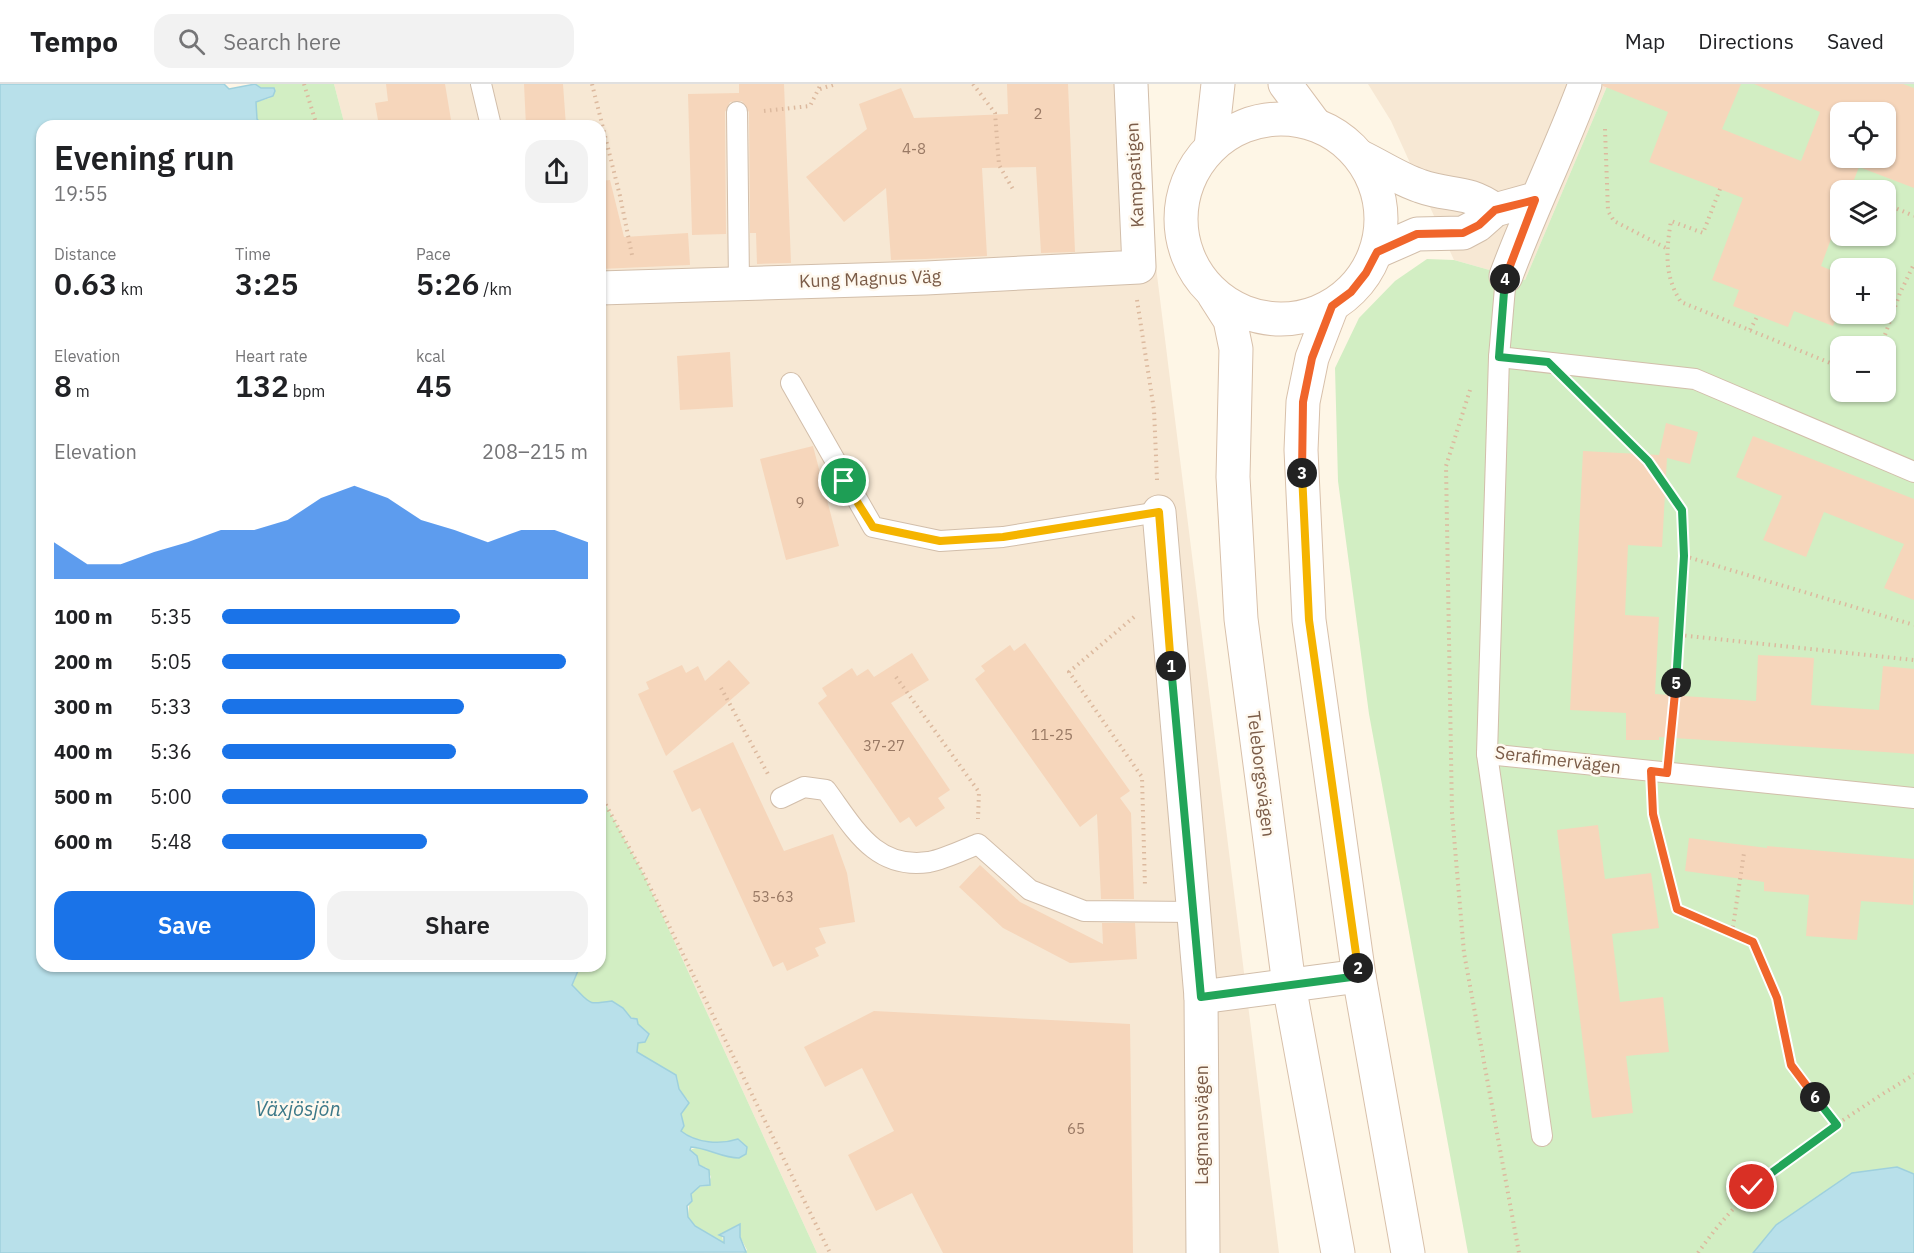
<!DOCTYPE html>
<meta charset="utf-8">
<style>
:root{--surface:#fff;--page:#f2f2f2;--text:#202124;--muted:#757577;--line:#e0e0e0;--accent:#1a73e8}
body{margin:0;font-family:"IBM Plex Sans",sans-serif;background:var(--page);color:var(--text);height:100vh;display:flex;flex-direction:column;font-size:22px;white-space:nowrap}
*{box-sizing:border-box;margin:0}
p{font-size:20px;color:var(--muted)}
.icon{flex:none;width:33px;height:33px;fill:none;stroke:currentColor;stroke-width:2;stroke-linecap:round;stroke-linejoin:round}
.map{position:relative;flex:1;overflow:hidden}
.details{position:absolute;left:36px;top:36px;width:570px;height:852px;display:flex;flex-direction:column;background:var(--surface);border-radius:18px;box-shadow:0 2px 4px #0004}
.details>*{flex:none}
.controls{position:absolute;left:1830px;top:18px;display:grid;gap:12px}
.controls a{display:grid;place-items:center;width:66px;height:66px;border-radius:12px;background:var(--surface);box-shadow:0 2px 4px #0004;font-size:30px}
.pin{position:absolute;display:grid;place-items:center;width:51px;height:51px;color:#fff;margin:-26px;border:3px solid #fff;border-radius:50%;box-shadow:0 2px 6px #0007}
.km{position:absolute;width:30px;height:30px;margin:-15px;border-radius:50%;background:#222;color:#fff;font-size:16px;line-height:30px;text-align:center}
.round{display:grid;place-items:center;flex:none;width:63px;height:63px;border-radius:18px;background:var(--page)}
.summary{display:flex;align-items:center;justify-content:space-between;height:102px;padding:0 18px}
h1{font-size:33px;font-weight:600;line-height:45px}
.metrics{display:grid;grid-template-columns:repeat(3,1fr);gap:9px;height:102px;padding:6px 18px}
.metrics div{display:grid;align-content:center}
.metrics b{font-size:30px;font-weight:600}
.metrics small{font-size:16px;font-weight:400}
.metrics p{font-size:16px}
.chart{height:168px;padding:12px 18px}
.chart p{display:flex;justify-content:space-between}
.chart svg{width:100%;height:108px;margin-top:6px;fill:var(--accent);opacity:.7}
.cta{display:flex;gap:12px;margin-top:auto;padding:12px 18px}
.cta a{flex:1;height:69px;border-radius:18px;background:var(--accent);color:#fff;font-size:24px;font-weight:600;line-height:69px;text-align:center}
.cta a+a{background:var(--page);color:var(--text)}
ul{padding:0 18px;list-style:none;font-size:20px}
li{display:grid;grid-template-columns:96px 72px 1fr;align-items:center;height:45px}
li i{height:15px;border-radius:8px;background:var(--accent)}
header{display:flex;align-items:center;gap:36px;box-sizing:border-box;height:84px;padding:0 30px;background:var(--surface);border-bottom:2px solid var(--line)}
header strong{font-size:28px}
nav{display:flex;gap:33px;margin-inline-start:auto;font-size:21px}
.search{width:420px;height:54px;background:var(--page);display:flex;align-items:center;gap:15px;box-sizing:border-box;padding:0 21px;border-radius:18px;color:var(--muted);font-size:22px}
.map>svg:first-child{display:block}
.residential{fill:#f7e8d4}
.green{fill:#d2eec3;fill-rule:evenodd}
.water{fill:#b8e0ea;stroke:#9ed0dd;stroke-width:1.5}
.building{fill:#f6d6bb;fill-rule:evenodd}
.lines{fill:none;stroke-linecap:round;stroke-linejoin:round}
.lane-casing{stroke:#d2beaa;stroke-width:22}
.street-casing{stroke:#d2beaa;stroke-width:35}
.secondary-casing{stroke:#d8c0aa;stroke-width:35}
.path{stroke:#dcb99e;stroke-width:4;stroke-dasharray:1.5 4.5;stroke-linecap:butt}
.lane{stroke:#fff;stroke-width:20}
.street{stroke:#fff;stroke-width:33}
.secondary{stroke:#fff;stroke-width:33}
.split-1-casing{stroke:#fff;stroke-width:12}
.split-2-casing{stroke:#fff;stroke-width:12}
.split-3-casing{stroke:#fff;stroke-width:12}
.split-4-casing{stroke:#fff;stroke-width:12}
.split-5-casing{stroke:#fff;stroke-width:12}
.split-6-casing{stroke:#fff;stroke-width:12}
.split-7-casing{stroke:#fff;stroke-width:12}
.split-1{stroke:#f5b400;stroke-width:8}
.split-2{stroke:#22a559;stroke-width:8}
.split-3{stroke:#f5b400;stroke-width:8}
.split-4{stroke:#f0652b;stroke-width:8}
.split-5{stroke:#22a559;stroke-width:8}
.split-6{stroke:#f0652b;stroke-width:8}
.split-7{stroke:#22a559;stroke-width:8}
.labels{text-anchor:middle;stroke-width:5;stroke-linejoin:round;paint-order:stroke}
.number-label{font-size:15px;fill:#9a7a65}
.street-label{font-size:18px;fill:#7b5c48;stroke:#fff9ef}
.water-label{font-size:20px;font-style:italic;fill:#3c7888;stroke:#fff9ef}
</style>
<header>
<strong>Tempo</strong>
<div class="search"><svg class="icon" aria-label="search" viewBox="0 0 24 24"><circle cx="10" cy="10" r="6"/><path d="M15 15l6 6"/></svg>Search here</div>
<nav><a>Map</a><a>Directions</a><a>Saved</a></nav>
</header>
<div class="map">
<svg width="1914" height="1169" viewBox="0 0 1914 1169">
<rect width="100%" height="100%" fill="#fef6e6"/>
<g class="residential">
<path d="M334,0H1148L1157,191L1279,1169H817L643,789L600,710V42H345Z"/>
<path d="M1368,0H1608L1525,196L1454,176L1391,37Z"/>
</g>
<g class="green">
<path d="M255,0H334L345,42H263L257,35L256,18L270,14L273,4H261Z"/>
<path d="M1608,0H1914V1090L1897,1083L1776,1141L1753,1169H1468L1369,630L1338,397L1335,284L1359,234L1395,197L1427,175L1454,176L1525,196ZM1840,28H1886V74H1840ZM1840,106H1886V152H1840ZM1840,184H1886V230H1840ZM1840,262H1886V308H1840Z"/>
<path d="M600,710L643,789L817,1169H743L747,1166L740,1153L739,1140L721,1150L724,1159L695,1142L688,1133L690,1112L697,1103L707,1102L711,1093L707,1084L699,1081L690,1066C705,1058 722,1074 739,1074L746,1070L747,1063L738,1055C720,1061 697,1059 681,1047L684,1042L681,1030L688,1016L679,1006L677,993L637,968V959H642L649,951L637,940V935L627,932L617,920H589L572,902L580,882H600Z"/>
</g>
<g class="water">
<path d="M0,0H224L229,5L255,0L261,4H274L275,7L273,12L256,18L257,35L263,42H42V882H580L572,901C591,920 586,921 612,917L623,924L631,934L637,935L638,940L649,950L645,958L638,959L637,968L676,991L679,1005L689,1019L681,1030L684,1042L681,1047C696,1059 720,1061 738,1055L747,1063L746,1070L739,1074C722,1074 708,1064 691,1063L690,1066L697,1072L699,1081L709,1086L710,1101L700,1102L691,1110L692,1117L687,1122L688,1133L695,1142L724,1159V1153L719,1151L740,1140V1153L746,1168L0,1169Z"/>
<path d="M1897,1083L1914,1090V1169H1753L1776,1141L1852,1089Z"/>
</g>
<g class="building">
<path d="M386,0H445L452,42H379L375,19L388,17Z"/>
<path d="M524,0H563L566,42H526Z"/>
<path d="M739,0H784L791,179L757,180L756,149H750L749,28L742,17L730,18L725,28L726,150L692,151L688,10L739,9Z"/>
<path d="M1007,0H1068L1075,168L1041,169L1036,83L982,84L987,172L925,175L891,176L886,104L844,138L806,93L867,45L859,20L901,4L914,34L1008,30Z"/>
<path d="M1603,0H1741L1722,45L1801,77L1820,28L1754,0H1903L1914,4V104L1859,83L1850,106H1840V131L1821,182L1840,190V224L1833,242L1794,227L1788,243L1733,222L1739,206L1712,196L1743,114L1649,78L1668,28L1603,2ZM1840,28H1886V74H1840Z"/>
<path d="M610,96L624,153L688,149L690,181L600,185V97Z"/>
<path d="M730,268L733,323L680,326L677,272Z"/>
<path d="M1666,339L1698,348L1690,380L1667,374L1662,463L1628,461L1625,531L1659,533L1655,610L1756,617L1758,571L1814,574L1811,621L1879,626L1883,582L1914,585V670L1659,653V656H1626V629L1570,626L1583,367L1659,371Z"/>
<path d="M1753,352L1914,415V516L1884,504L1904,460L1824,428L1806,473L1763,456L1782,412L1736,393Z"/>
<path d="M813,362L839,462L786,476L760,375Z"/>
<path d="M1025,559L1130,707L1120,714L1131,729L1134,815H1101L1097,730L1080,743L975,595L985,587L981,582L1010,561L1014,567Z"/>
<path d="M912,569L929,596L891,619L950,706L938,714L945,724L916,743L909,733L900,739L818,619L827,612L822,604L852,584L857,592L868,585L874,593Z"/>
<path d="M729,576L750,599L666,672L638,610L649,605L646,598L682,581L686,589L698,582L705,597Z"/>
<path d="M733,658L784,767L833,750L847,789L855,838L819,844L826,859L815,864L819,872L787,887L783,878L773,883L700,724L692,728L673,687Z"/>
<path d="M1598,741L1605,795L1651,789L1659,844L1612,850L1620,918L1663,913L1669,968L1626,972L1633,1029L1592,1034L1557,746Z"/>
<path d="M1689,754L1767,764V762L1914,775L1913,821L1861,817L1857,856L1806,852L1809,811L1764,807V798L1685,787Z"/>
<path d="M980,781L1020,818L1103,860L1102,839H1135L1137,875L1070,879L1003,844L959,803Z"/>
<path d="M874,927L1130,940L1133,1169H943L912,1109L876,1127L848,1071L894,1047L862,984L825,1003L804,963Z"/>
</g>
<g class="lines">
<g class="lane-casing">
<g id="lane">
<path d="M481,0L491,42"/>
<path d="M737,28L739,199"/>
<path d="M1506,192L1499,273L1695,295L1914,388"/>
<path d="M1499,273L1487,670L1914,714"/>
<path d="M791,299L873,443L940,457L1003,453L1159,428"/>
<path d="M1487,670L1542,1052"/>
<path d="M781,714L804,703L826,706C854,744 875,786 929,778C945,775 963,766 978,760L1030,806L1084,827L1193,828"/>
</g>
</g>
<g class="street-casing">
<g id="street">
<path d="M1361,73C1380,82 1399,95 1420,102C1450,113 1466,105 1495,126"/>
<path d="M1376,168L1417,150L1463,149L1478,141L1495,126L1535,115"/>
<path d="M1506,192C1530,127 1561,65 1585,0"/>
<path d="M600,204L926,194L1139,183L1131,0"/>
<path d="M1159,428L1201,913L1203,1169"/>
<path d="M1201,913L1359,892"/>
</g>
</g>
<g class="secondary-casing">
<g id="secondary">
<path d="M1285,0L1314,39"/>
<circle cx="1281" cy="135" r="100"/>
<path d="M1211,63L1218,0"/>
<path d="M1214,211L1230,236L1236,265L1233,393L1241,535L1289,901L1338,1169"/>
<path d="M1332,222L1312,274L1303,318L1301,366L1309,536L1359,892L1408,1169"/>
</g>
</g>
<g class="path">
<path d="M304,0L317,42"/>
<path d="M592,0L620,112L632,171"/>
<path d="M973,0L995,29L999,81L1014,107"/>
<path d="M820,5L836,0"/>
<path d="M764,27L810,22L821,0"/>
<path d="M1605,45L1608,127L1614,137L1666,164"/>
<path d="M1720,105L1703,149L1671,137C1666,167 1664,192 1681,218L1840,283"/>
<path d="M1850,106H1851"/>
<path d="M1886,120L1914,132"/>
<path d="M1137,216L1154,326L1157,396"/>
<path d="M1750,246L1758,231"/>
<path d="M1881,262L1900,209L1914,180"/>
<path d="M1470,306L1446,382L1452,729L1464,869L1519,1169"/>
<path d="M1580,310L1648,377L1682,426L1684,472L1669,663"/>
<path d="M1684,472L1914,541"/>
<path d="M1134,533L1069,588L1142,693L1145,803"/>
<path d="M1679,551L1914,576"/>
<path d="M896,593L979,708L978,735"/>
<path d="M721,604L769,692"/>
<path d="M600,710L643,789L830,1169"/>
<path d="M1652,715L1653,730L1677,825L1753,858L1777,914L1792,981L1837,1041"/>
<path d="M1732,849L1744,769"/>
<path d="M1698,1169C1746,1099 1805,1061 1875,1015C1888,1006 1902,999 1914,990"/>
</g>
<use href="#lane" class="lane"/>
<use href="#street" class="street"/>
<use href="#secondary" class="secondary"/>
</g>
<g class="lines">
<g class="split-1-casing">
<path id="split-1" d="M844,397L873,443L940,457L1003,453L1159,428L1171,582"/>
</g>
<g class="split-2-casing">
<path id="split-2" d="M1171,582L1201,913L1359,892L1358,884"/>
</g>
<g class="split-3-casing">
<path id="split-3" d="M1302,389L1309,536L1358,884"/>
</g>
<g class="split-4-casing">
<path id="split-4" d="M1302,389L1303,318L1312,274L1332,222L1351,208L1366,189L1377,168L1417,150L1463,149L1479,141L1495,126L1535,116L1505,195"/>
</g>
<g class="split-5-casing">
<path id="split-5" d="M1505,195L1499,273L1548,278L1648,377L1682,426L1684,472L1676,599"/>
</g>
<g class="split-6-casing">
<path id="split-6" d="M1676,599L1667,689L1651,687L1653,730L1677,825L1753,858L1777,914L1791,981L1815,1013"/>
</g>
<g class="split-7-casing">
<path id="split-7" d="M1752,1103L1837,1041L1815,1013"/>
</g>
<use href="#split-1" class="split-1"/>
<use href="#split-2" class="split-2"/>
<use href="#split-3" class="split-3"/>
<use href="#split-4" class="split-4"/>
<use href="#split-5" class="split-5"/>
<use href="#split-6" class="split-6"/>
<use href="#split-7" class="split-7"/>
</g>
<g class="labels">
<g class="number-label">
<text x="1038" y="35">2</text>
<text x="914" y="70">4-8</text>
<text x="800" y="424">9</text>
<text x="1052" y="656">11-25</text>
<text x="884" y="667">37-27</text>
<text x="773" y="818">53-63</text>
<text x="1076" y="1050">65</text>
</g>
<g class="street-label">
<text transform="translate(1135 91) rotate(-93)" y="6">Kampastigen</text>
<text transform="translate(870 195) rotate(-2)" y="6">Kung Magnus Väg</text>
<text transform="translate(1558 676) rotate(7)" y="6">Serafimervägen</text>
<text transform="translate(1261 690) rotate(83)" y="6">Teleborgsvägen</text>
<text transform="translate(1202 1041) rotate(-90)" y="6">Lagmansvägen</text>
</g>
<g class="water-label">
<text x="298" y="1032">Växjösjön</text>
</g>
</g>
</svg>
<div class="controls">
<a><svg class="icon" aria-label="locate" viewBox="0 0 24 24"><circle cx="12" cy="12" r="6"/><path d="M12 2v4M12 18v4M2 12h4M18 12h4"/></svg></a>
<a><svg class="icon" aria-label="layers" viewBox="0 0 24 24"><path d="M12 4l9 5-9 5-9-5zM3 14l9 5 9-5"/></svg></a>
<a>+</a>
<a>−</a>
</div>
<div class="pin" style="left:844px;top:397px;background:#1e9e55"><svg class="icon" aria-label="arrive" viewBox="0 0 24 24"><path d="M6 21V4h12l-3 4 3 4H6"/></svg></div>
<div class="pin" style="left:1752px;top:1103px;background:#d93025"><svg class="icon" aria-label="check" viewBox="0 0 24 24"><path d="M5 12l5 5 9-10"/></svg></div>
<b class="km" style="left:1171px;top:582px">1</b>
<b class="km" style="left:1358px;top:884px">2</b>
<b class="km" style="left:1302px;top:389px">3</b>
<b class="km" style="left:1505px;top:195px">4</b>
<b class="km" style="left:1676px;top:599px">5</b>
<b class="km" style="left:1815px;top:1013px">6</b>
<section class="details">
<div class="summary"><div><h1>Evening run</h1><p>19:55</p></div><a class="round"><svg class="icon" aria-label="share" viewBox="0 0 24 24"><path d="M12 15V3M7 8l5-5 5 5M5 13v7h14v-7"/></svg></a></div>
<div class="metrics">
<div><p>Distance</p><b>0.63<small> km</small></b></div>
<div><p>Time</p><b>3:25</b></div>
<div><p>Pace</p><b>5:26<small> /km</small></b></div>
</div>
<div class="metrics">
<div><p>Elevation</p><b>8<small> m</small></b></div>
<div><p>Heart rate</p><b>132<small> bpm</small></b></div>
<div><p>kcal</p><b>45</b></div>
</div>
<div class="chart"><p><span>Elevation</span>208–215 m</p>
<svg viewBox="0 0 160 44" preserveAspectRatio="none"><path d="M0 44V29L10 38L20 38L30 33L40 29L50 24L60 24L70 20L80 11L90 6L100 11L110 20L120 24L130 29L140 24L150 24L160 29V44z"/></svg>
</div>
<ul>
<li><b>100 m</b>5:35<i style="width:65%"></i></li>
<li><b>200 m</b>5:05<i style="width:94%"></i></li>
<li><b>300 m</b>5:33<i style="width:66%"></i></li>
<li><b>400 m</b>5:36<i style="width:64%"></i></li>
<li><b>500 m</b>5:00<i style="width:100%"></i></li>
<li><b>600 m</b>5:48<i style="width:56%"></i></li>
</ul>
<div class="cta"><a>Save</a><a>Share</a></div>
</section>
</div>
